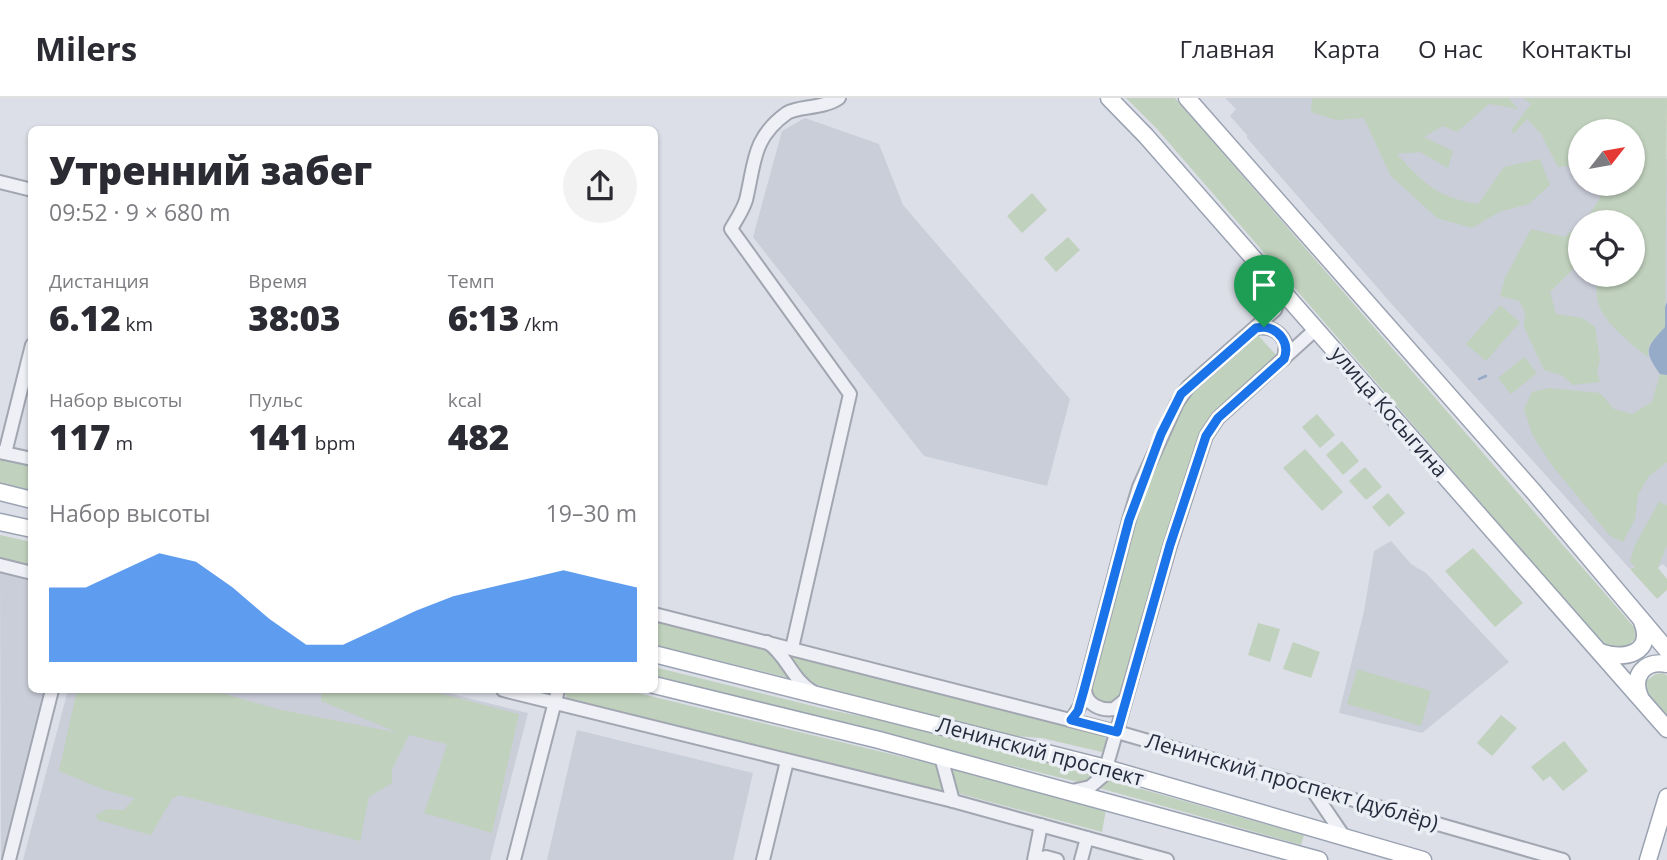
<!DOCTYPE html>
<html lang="ru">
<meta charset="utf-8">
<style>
:root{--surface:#fff;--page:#f2f2f3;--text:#2b2b33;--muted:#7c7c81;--line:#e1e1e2;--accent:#1a73e8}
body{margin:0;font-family:"Open Sans",sans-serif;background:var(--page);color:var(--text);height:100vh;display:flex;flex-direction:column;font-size:26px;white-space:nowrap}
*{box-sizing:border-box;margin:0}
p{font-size:23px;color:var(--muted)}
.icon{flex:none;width:38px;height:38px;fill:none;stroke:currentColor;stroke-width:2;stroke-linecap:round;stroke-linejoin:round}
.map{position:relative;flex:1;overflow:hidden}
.sheet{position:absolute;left:28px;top:28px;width:630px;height:567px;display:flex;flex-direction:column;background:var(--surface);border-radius:10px;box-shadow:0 2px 5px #0004}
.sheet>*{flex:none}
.needle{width:46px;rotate:59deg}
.controls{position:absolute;left:1568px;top:21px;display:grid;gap:14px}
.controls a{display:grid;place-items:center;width:77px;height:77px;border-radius:50%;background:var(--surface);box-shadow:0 2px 5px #0004;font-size:35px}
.pin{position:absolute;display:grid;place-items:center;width:60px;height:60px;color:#fff;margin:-72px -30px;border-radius:50% 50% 50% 0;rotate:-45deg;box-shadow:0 0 7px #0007}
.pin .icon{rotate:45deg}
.round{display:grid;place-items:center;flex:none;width:74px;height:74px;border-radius:37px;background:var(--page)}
.summary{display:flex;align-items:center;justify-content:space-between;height:119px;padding:0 21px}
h1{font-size:38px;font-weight:800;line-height:52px}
.stats{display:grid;grid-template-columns:repeat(3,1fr);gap:10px;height:119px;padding:7px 21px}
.stats div{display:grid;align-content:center}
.stats b{font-size:35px;font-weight:800}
.stats small{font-size:19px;font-weight:400}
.stats p{font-size:19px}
.chart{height:196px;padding:14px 21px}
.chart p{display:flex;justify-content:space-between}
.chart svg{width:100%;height:126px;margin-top:7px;fill:var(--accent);opacity:.7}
header{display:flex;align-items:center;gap:42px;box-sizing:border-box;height:98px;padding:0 35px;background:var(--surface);border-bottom:2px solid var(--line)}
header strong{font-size:33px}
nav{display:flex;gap:38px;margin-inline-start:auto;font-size:24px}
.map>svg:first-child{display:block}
.built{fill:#caced9;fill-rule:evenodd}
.green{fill:#c0d1bd}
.water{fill:#95abc8}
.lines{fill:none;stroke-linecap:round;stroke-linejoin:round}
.stream{stroke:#95abc8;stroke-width:2.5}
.minor-casing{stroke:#a1a6b1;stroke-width:16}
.major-casing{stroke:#9ba3b3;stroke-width:19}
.minor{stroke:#eef0f5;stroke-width:12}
.major{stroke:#fff;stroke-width:16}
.route-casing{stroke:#fff;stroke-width:14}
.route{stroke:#1a73e8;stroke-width:9}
.labels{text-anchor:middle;stroke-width:7;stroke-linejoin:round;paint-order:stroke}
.street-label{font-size:21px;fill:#252c3d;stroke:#ebeef4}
</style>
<header>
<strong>Milers</strong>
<nav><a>Главная</a><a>Карта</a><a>О нас</a><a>Контакты</a></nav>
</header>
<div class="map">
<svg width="1667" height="762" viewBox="0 0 1667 762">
<rect width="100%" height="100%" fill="#dcdfe7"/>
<g class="built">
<path d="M1225,0H1526L1580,33V86H1633V44L1667,61V470L1663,466L1650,475L1640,474L1633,469L1630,471L1389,203L1247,40V37L1230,18L1236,11ZM1580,124H1633V177H1580Z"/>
<path d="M805,20L879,46L903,107L1070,301L1047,388L924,358L753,139L782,33Z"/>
<path d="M1391,443L1411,466L1426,475L1509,564L1422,635L1339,615L1364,513L1374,453Z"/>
<path d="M0,473L31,481L32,592H45L1,762Z"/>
<path d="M68,592H436L528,615L490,762H23Z"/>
<path d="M577,632L753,675L733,762H547Z"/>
</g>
<g class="green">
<path d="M1126,0H1175L1634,529L1637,540L1620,554L1608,552L1157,31Z"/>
<path d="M1312,0H1509L1518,11L1489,6L1457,34L1443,28L1424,39L1453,53L1448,70L1420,54L1397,56C1422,84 1438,100 1478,106L1504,69L1540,61L1550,87L1529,106L1499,114L1472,130L1437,120L1390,77L1364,20L1336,22L1311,14Z"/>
<path d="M1523,0H1667L1665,229L1649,247L1648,259C1631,246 1600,222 1597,200C1596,192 1597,184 1597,177H1633V124H1580V164L1550,194L1556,216L1582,220L1595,229L1600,262L1597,274L1600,284L1573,287L1561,277L1544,272L1524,229L1525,214L1519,203L1500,198L1505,180L1531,131L1565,139C1573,131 1583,124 1590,115C1608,93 1596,86 1633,86V73L1641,55L1633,45V33H1580V67L1558,69L1541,36L1527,21L1513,36L1512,31L1531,6Z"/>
<path d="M1032,95L1047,112L1022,135L1007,118Z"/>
<path d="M1068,139L1080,152L1056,174L1044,160Z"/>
<path d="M1500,207L1520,224L1486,263L1466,246Z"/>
<path d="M1256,235L1278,259L1204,330L1195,349L1117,605L1106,609L1087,596L1135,427L1164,344L1191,293Z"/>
<path d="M1524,259L1537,275L1511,296L1498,280Z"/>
<path d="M1660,276L1667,277V364L1649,378L1638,397L1635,421L1623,444L1610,438L1551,366L1532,336L1524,311L1532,294L1549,290L1600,295L1614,311L1632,316L1652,304Z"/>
<path d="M1317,316L1335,337L1320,350L1302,329Z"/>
<path d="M1342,343L1359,363L1343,377L1326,357Z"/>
<path d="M1305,351L1343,394L1322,413L1283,370Z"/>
<path d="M0,360L31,368V393L0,385Z"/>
<path d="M1365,369L1382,389L1366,402L1349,383Z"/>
<path d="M1388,395L1405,415L1389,429L1372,409Z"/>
<path d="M1659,404L1667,407V447L1658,470L1667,481V492L1657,501L1630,471L1635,469L1630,463L1635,447Z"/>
<path d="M0,437L31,444V472L0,464Z"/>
<path d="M1473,450L1523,505L1495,529L1445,473Z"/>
<path d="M654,523L775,554L789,580L655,547Z"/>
<path d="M1258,525L1280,531L1270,564L1248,557Z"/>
<path d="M1293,544L1320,554L1311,580L1283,571Z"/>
<path d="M789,554L1101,636L1109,644L1106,655L1042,640L1015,638L808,586L796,572Z"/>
<path d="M654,569L825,611L885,623L1097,678L1086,686L655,580Z"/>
<path d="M1357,571L1431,593L1421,628L1347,606Z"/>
<path d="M1664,575L1667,578V622L1641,593L1643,585L1656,576Z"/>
<path d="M77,592H211L277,611L399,635L321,603L322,592H427L519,616L492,735L424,715L447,646L409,637L392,671V685L369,699L360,743L179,697L172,701L151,737L98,722L96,717L107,711L124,712L135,700L105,692L59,673Z"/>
<path d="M564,592H625L936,667L940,671L945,693L840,671L568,603Z"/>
<path d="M1501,617L1517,630L1492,658L1477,645Z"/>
<path d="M1564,643L1588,673L1563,693L1550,678L1543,683L1531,669Z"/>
<path d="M949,670L1106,711L1102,734L957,695Z"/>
<path d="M1106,681L1304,737L1301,747L1096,689Z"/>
</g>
<path class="water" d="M1667,204V277L1660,276C1643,252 1646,250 1665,229V209Z"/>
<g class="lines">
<path class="stream" d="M1479,281L1486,278"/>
<g class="minor-casing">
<g id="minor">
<path d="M0,84L32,92"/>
<path d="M1256,230C1271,228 1280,233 1286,246L1284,261"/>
<path d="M0,354L32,361"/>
<path d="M5,355L32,247"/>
<path d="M0,467L32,475"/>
<path d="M654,516L1117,634L1563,762"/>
<path d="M767,544C787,557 792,582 813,594"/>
<path d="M792,550L850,296L731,131C736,122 743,112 746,102C755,65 752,40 787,15C798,8 823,11 839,0"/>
<path d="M503,592L953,703L1167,762"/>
<path d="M1085,592C1086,606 1100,613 1114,611L1125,602"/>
<path d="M1071,622L1080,608L1129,422L1139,389L1177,305L1188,289L1275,212L1280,199L1278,188"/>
<path d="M941,659L953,703"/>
<path d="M1311,690L1345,740"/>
<path d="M1072,693L1090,689L1104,677L1170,448L1206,338L1218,320L1316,231"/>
<path d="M9,762L52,592"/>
<path d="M514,762L558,592"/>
<path d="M763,762L787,663"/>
<path d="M1034,762L1041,727"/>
<path d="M1035,762L1046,759L1057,762"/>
<path d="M1081,762L1087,740"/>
</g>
</g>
<g class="major-casing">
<g id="major">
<path d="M1109,0L1146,38L1667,631"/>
<path d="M1187,0L1533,393L1667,552"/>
<path d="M0,394L32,402"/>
<path d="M0,424L32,431"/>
<path d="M1600,554C1624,563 1655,555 1642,524"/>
<path d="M654,556L1106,670L1423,762"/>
<path d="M654,587L879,642L1319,762"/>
<path d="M1640,599C1631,578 1644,562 1667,566"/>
<path d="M1648,762L1667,699"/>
</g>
</g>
<use href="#minor" class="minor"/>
<use href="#major" class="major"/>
</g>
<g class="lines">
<g class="route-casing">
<path id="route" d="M1264,229C1280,231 1290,246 1284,261L1218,320L1206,338L1170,447L1117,634L1071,622L1078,613L1084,592L1129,422L1161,336L1181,296L1256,230Z"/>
</g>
<use href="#route" class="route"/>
</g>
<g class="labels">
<g class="street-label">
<text transform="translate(1389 314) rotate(49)" y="7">улица Косыгина</text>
<text transform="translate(1040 654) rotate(15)" y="7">Ленинский проспект</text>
<text transform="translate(1292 684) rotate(16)" y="7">Ленинский проспект (дублёр)</text>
</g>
</g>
</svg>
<div class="controls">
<a><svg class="needle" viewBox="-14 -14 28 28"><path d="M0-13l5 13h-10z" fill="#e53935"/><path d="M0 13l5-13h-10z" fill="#7c7c81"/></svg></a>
<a><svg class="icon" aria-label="locate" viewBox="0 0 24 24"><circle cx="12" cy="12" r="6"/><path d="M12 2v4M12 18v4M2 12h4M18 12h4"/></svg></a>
</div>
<div class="pin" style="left:1264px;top:229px;background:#1e9e55"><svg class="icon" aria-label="arrive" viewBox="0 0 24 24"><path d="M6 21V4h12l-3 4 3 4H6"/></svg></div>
<section class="sheet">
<div class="summary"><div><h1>Утренний забег</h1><p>09:52 · 9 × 680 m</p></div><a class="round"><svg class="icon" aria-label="share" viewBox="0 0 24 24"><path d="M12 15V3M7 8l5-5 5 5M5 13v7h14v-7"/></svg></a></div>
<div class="stats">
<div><p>Дистанция</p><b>6.12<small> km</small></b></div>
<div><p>Время</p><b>38:03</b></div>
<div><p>Темп</p><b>6:13<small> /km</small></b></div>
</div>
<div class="stats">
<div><p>Набор высоты</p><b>117<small> m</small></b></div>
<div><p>Пульс</p><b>141<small> bpm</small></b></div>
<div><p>kcal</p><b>482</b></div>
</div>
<div class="chart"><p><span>Набор высоты</span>19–30 m</p>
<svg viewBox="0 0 160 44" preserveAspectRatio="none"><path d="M0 44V18L10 18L20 12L30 6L40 9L50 18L60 29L70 38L80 38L90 32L100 26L110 21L120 18L130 15L140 12L150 15L160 18V44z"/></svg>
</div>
</section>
</div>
